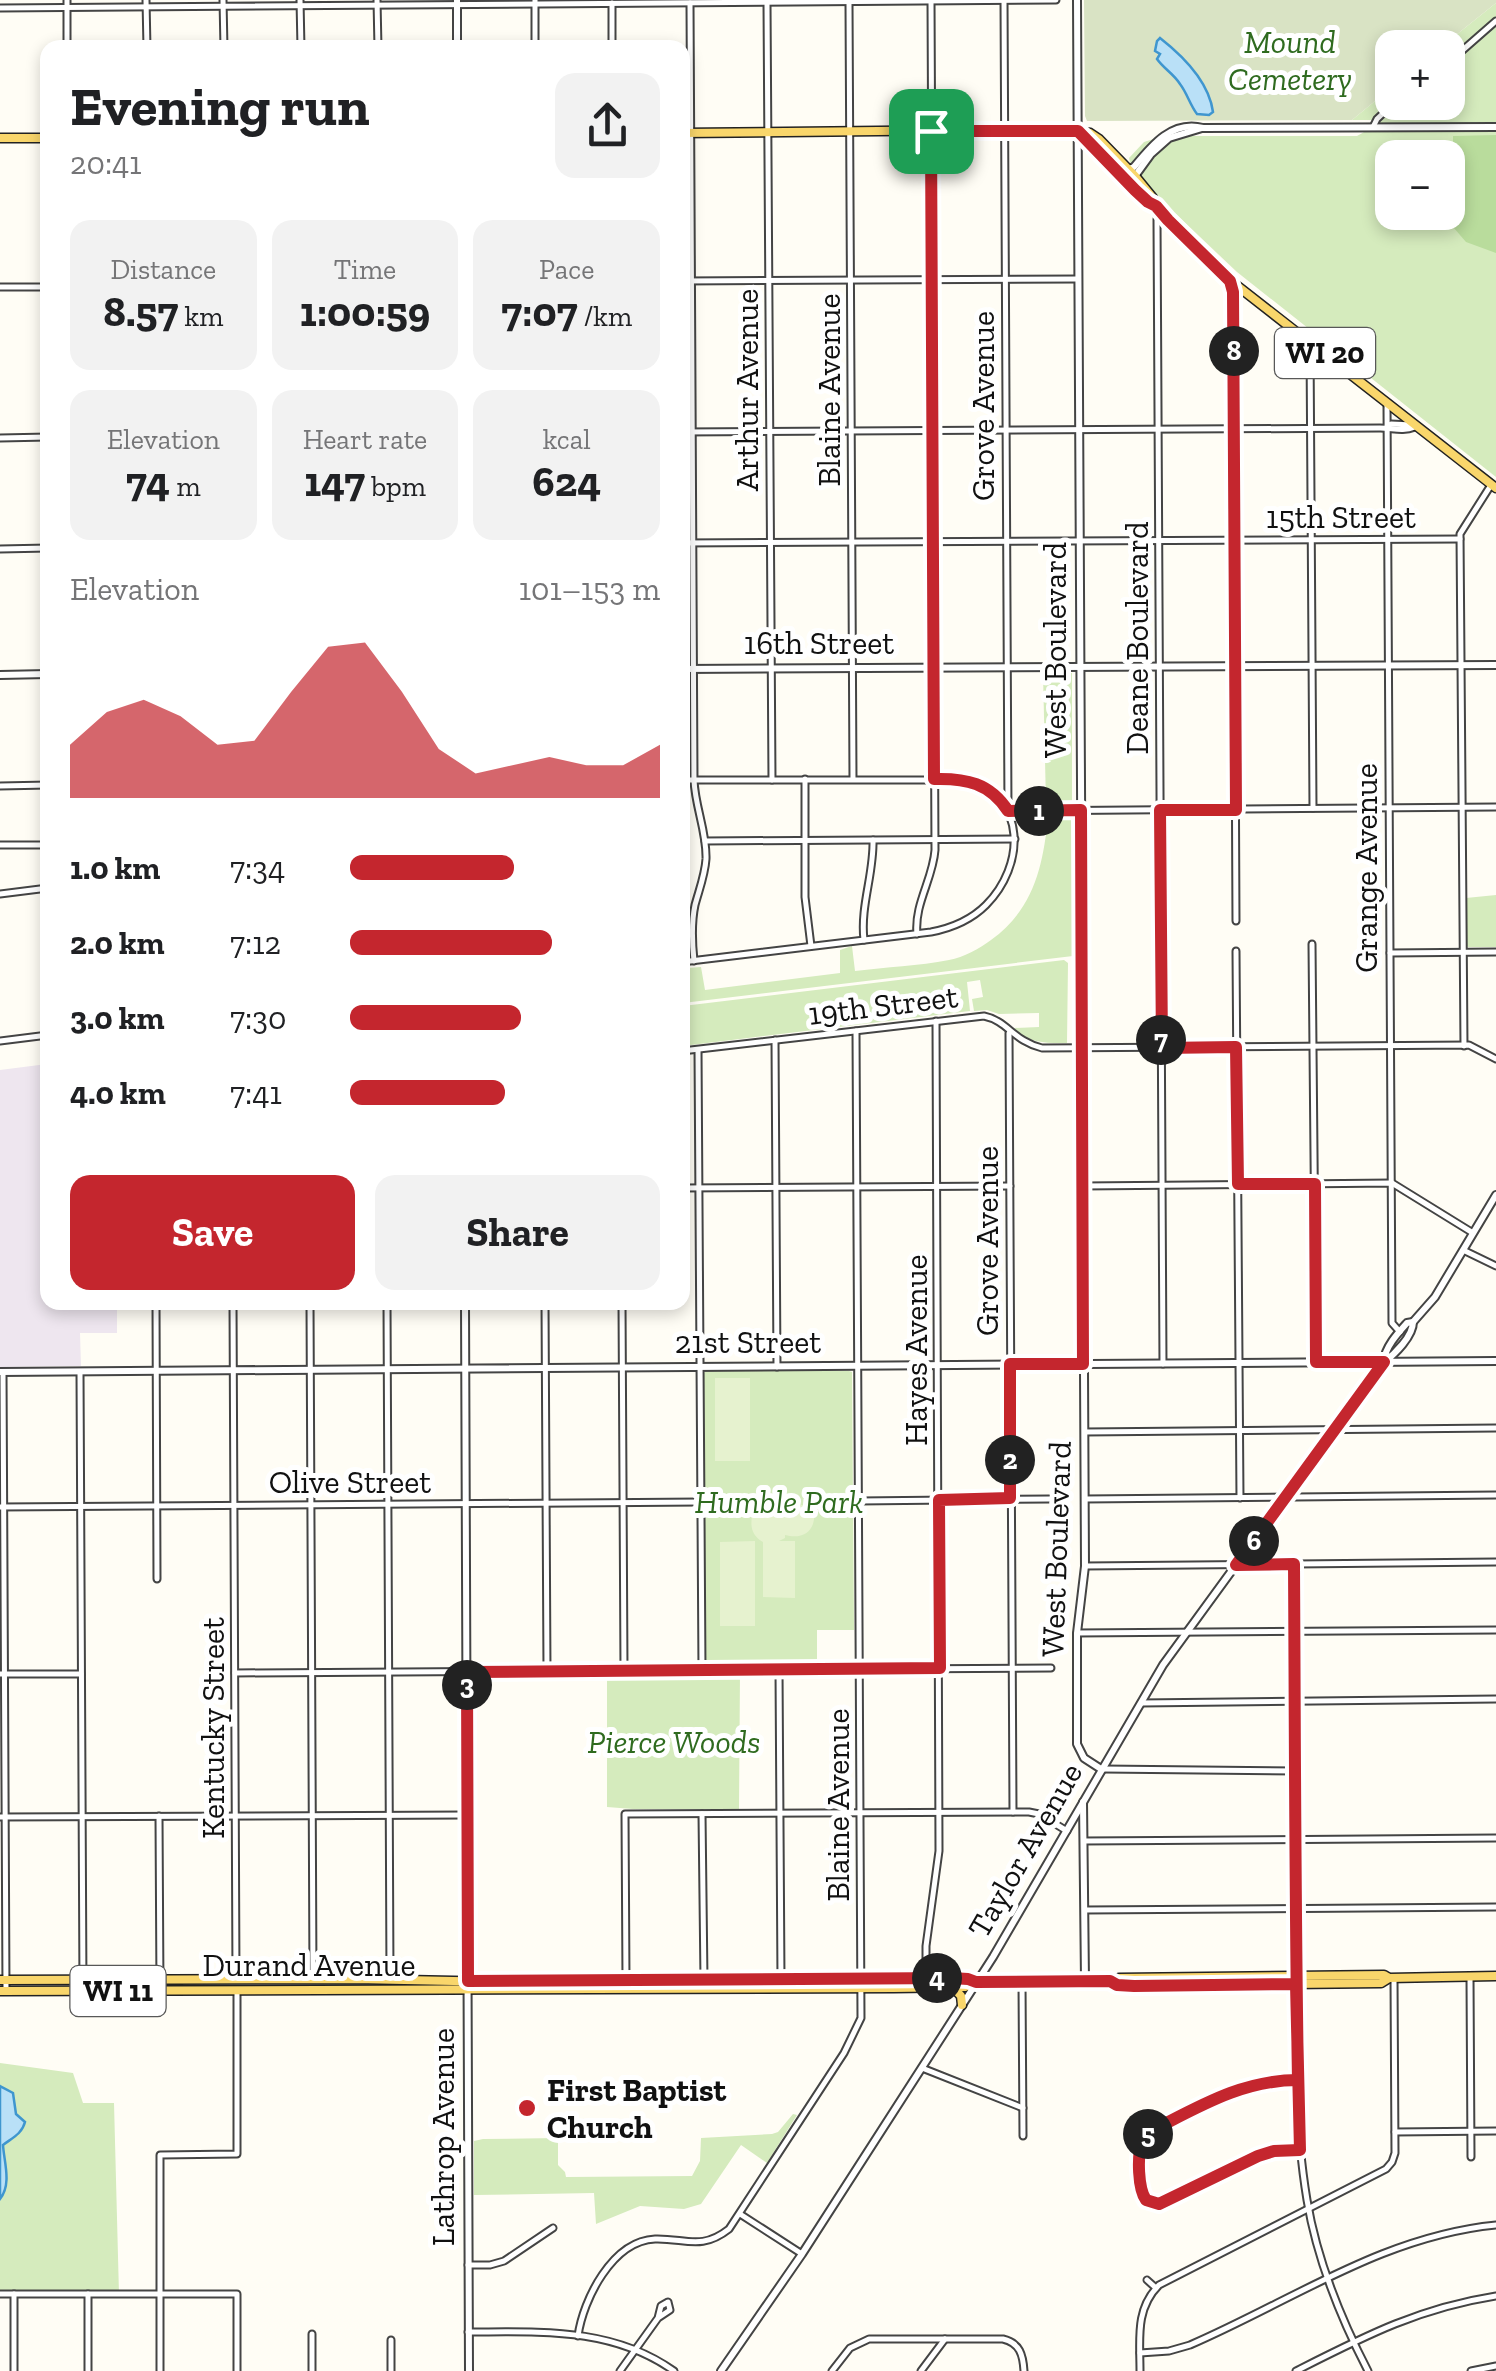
<!DOCTYPE html>
<meta charset="utf-8">
<style>
:root{--surface:#fff;--page:#f2f2f2;--text:#202124;--muted:#757577;--accent:#c4262e}
body{margin:0;font-family:"Zilla Slab",serif;background:var(--page);color:var(--text);height:100vh;display:flex;flex-direction:column;font-size:38px;white-space:nowrap}
*{box-sizing:border-box;margin:0}
p{font-size:32px;color:var(--muted)}
.icon{flex:none;width:55px;height:55px;fill:none;stroke:currentColor;stroke-width:2;stroke-linecap:round;stroke-linejoin:round}
.map{position:relative;flex:1;overflow:hidden}
.panel{position:absolute;left:40px;top:40px;width:650px;height:1270px;display:flex;flex-direction:column;background:var(--surface);border-radius:20px;box-shadow:0 5px 15px #0003}
.panel>*{flex:none}
.fabs{position:absolute;left:1375px;top:30px;display:grid;gap:20px}
.fabs a{display:grid;place-items:center;width:90px;height:90px;border-radius:20px;background:var(--surface);box-shadow:0 5px 15px #0003;font-size:50px}
.pin{position:absolute;display:grid;place-items:center;width:85px;height:85px;color:#fff;margin:-42px;border-radius:20px;box-shadow:0 5px 15px #0006}
.km{position:absolute;width:50px;height:50px;margin:-25px;border-radius:50%;background:#222;color:#fff;font-size:28px;line-height:50px;text-align:center}
.round{display:grid;place-items:center;flex:none;width:105px;height:105px;border-radius:20px;background:var(--page)}
.summary{display:flex;align-items:center;justify-content:space-between;height:170px;padding:0 30px}
h1{font-size:55px;font-weight:700;line-height:75px}
.stats{display:grid;grid-template-columns:repeat(3,1fr);gap:15px;height:170px;padding:10px 30px}
.stats div{display:grid;align-content:center;border-radius:20px;background:var(--page);text-align:center}
.stats b{font-size:42px;font-weight:700}
.stats small{font-size:28px;font-weight:400}
.stats p{font-size:28px}
.chart{height:280px;padding:20px 30px}
.chart p{display:flex;justify-content:space-between}
.chart svg{width:100%;height:180px;margin-top:10px;fill:var(--accent);opacity:.7}
.button{display:flex;gap:20px;margin-top:auto;padding:20px 30px}
.button a{flex:1;height:115px;border-radius:20px;background:var(--accent);color:#fff;font-size:40px;font-weight:700;line-height:115px;text-align:center}
.button a+a{background:var(--page);color:var(--text)}
ul{padding:0 30px;list-style:none;font-size:32px}
li{display:grid;grid-template-columns:160px 120px 1fr;align-items:center;height:75px}
li i{height:25px;border-radius:12px;background:var(--accent)}
.map>svg:first-child{display:block}
.industrial{fill:#eee6ef}
.green{fill:#d5ebbd;fill-rule:evenodd}
.forest{fill:#b9dc9c}
.cemetery{fill:#d9e3c4}
.pitch{fill:#e6f2cf}
.water{fill:#b9e0f7;stroke:#3f96cf;stroke-width:2.5}
.lines{fill:none;stroke-linecap:round;stroke-linejoin:round}
.minor-casing{stroke:#444;stroke-width:9}
.tertiary-casing{stroke:#444;stroke-width:10}
.primary-casing{stroke:#222;stroke-width:11}
.minor{stroke:#fff;stroke-width:5}
.tertiary{stroke:#fff;stroke-width:6}
.primary{stroke:#f9d66b;stroke-width:8}
.route-casing{stroke:#fff;stroke-width:20}
.route{stroke:#c4262e;stroke-width:12}
.poi-dot{fill:#c4262e;stroke:#fff;stroke-width:4}
.labels{text-anchor:middle;stroke-width:10;stroke-linejoin:round;paint-order:stroke}
.shield{fill:#fff;stroke:#585858;stroke-width:2.5}
.shield-label{font-size:30px;font-weight:bold;fill:#111}
.park-label{font-size:32px;font-style:italic;fill:#2f6b1f;stroke:#fff}
.street-label{font-size:32px;fill:#111;stroke:#fff}
.poi-label{font-size:32px;font-weight:bold;fill:#111;stroke:#fff;text-anchor:start}
</style>
<div class="map">
<svg width="1496" height="2371" viewBox="0 0 1496 2371">
<rect width="100%" height="100%" fill="#fffdf5"/>
<path class="industrial" d="M47,1064L48,1302L151,1304H117V1333H80L81,1366L0,1367V1070Z"/>
<g class="green">
<path d="M1496,3V477L1237,272L1162,201L1130,162L1129,158L1144,142L1163,136H1357L1373,127L1378,120H1352L1392,87V102H1448V48L1441,47ZM1392,158H1448V212H1392Z"/>
<path d="M1043,673H1072V803H1046Z"/>
<path d="M1048,817H1072L1073,956L683,1003V992L690,991L687,968L701,967L705,990L840,973V950L852,946L855,971C886,967 919,966 949,960C964,957 979,949 991,940C1034,909 1043,866 1048,817Z"/>
<path d="M1496,895V947H1468L1466,945V898Z"/>
<path d="M1064,960L1068,963L1067,1043C1046,1043 1029,1044 1014,1028L1039,1027V1013L999,1014L987,1010L974,1011L972,999L983,997L980,980L967,982L970,1011L683,1046V1006Z"/>
<path d="M706,1371H849L852,1372L854,1630H817V1665H708L705,1661L704,1373Z"/>
<path d="M740,1673L739,1809H633L607,1807V1678L702,1677Z"/>
<path d="M0,2063L73,2073L83,2103H114L119,2294H0Z"/>
<path d="M793,2114L797,2115L767,2163L741,2145L701,2204L684,2209L640,2206L596,2224L594,2193L474,2195V2141L483,2139L558,2138V2165L565,2172L566,2177L692,2176L700,2161L701,2138L772,2134L778,2132Z"/>
</g>
<path class="forest" d="M1496,135V253L1466,242L1441,213L1448,212V158L1442,157L1453,149V136Z"/>
<path class="cemetery" d="M1084,0H1496V3L1441,47L1392,48V87L1352,120L1087,121L1085,116Z"/>
<g class="pitch">
<rect x="715" y="1378" width="35" height="83"/>
<path d="M791,1505H806L814,1512C816,1531 803,1540 785,1535V1538L779,1541H795V1598L763,1597V1542C749,1534 750,1522 754,1508L779,1507L785,1512Z"/>
<path d="M755,1541V1626H720V1542Z"/>
</g>
<g class="water">
<path d="M1160,38C1183,56 1209,82 1213,112L1209,115L1197,114C1190,105 1187,93 1180,84C1173,73 1164,69 1157,59L1160,54L1155,51L1157,41Z"/>
<path d="M0,2086L13,2093L16,2114L25,2122C22,2134 12,2138 3,2145C4,2162 12,2184 0,2199Z"/>
</g>
<g class="lines">
<g class="minor-casing">
<g id="minor">
<path d="M67,0V48"/>
<path d="M146,0L147,48"/>
<path d="M223,0L224,48"/>
<path d="M300,0L301,48"/>
<path d="M377,0L378,48"/>
<path d="M535,0V48"/>
<path d="M1004,0L1008,811L1496,807"/>
<path d="M612,3V48"/>
<path d="M690,3L694,780C695,807 707,832 706,859C705,875 699,890 695,905C691,924 692,942 694,961"/>
<path d="M767,3L772,780"/>
<path d="M849,3L853,779"/>
<path d="M0,8L1056,0"/>
<path d="M1448,63L1496,21"/>
<path d="M1373,127L1377,119L1395,102"/>
<path d="M1162,214L1157,219L1163,1364"/>
<path d="M682,281L1078,279"/>
<path d="M1231,284L1233,292L1236,921"/>
<path d="M0,287H48"/>
<path d="M1310,344L1313,808"/>
<path d="M1387,404L1392,1323L1400,1332"/>
<path d="M1386,428L1391,424L1412,425"/>
<path d="M682,432L1380,428C1393,428 1402,432 1415,427"/>
<path d="M0,438L48,437"/>
<path d="M682,543L1460,539"/>
<path d="M0,549L48,548"/>
<path d="M805,779V897L811,946"/>
<path d="M682,780H966C1028,797 1025,866 986,905C971,920 952,928 931,932L682,962"/>
<path d="M0,786L48,785"/>
<path d="M705,841L1015,839"/>
<path d="M0,845H48"/>
<path d="M0,894L48,888"/>
<path d="M917,934C914,904 933,879 935,850L931,0"/>
<path d="M864,940C860,906 874,874 873,840"/>
<path d="M1312,944L1316,1363"/>
<path d="M1236,951L1240,1498"/>
<path d="M1390,953L1496,952"/>
<path d="M1009,1033L1013,1812"/>
<path d="M775,1040L777,1367"/>
<path d="M0,1041L48,1035"/>
<path d="M1464,1046L1460,534L1491,485"/>
<path d="M698,1050L702,1670"/>
<path d="M682,1051L984,1016C1008,1021 1013,1041 1042,1048L1469,1045L1496,1059"/>
<path d="M1083,1186L1392,1183L1473,1233"/>
<path d="M682,1188L1010,1186"/>
<path d="M1463,1250L1496,1266"/>
<path d="M156,1302L157,1579"/>
<path d="M233,1302L236,1979"/>
<path d="M310,1302L313,1979"/>
<path d="M387,1302L390,1979"/>
<path d="M545,1302L547,1671"/>
<path d="M622,1302L624,1669"/>
<path d="M3,1372L6,1991"/>
<path d="M80,1372L83,1991"/>
<path d="M1085,1432L1496,1428"/>
<path d="M1085,1499L1496,1495"/>
<path d="M859,1501L1049,1499"/>
<path d="M0,1507L701,1502"/>
<path d="M1294,1564C1295,1678 1295,1792 1296,1905C1296,2003 1291,2104 1307,2200C1317,2260 1340,2317 1368,2371"/>
<path d="M1085,1566L1496,1562"/>
<path d="M1077,1633L1496,1630"/>
<path d="M779,1670L781,1980"/>
<path d="M235,1673L1051,1668"/>
<path d="M0,1674H81"/>
<path d="M1141,1703L1496,1699"/>
<path d="M1103,1769L1295,1771"/>
<path d="M702,1814L704,1980"/>
<path d="M159,1816L160,1991"/>
<path d="M0,1817L467,1815"/>
<path d="M1084,1841L1496,1838"/>
<path d="M1086,1910L1496,1907"/>
<path d="M1470,1977L1471,2157"/>
<path d="M926,1979V1946L939,1851L936,1021"/>
<path d="M626,1980L625,1814L1029,1812L1039,1814L1067,1831"/>
<path d="M1022,1982L1023,2136"/>
<path d="M922,2068L1023,2108"/>
<path d="M1296,2080C1242,2081 1196,2107 1150,2132C1139,2143 1140,2155 1140,2170C1140,2189 1139,2205 1163,2203C1207,2181 1251,2150 1300,2150"/>
<path d="M1395,2132L1496,2131"/>
<path d="M740,2214L802,2254"/>
<path d="M468,2265H490L504,2261L553,2228"/>
<path d="M1147,2280L1156,2288"/>
<path d="M0,2294H237V2371"/>
<path d="M14,2294V2371"/>
<path d="M468,2332C541,2332 612,2327 674,2371"/>
<path d="M312,2334V2371"/>
<path d="M578,2336C583,2300 612,2241 655,2239C685,2238 701,2251 729,2229L844,2053L861,2018L856,1031"/>
<path d="M391,2340V2371"/>
<path d="M1140,2353L1169,2351L1190,2345C1292,2301 1383,2236 1496,2225"/>
<path d="M88,2371V2294"/>
<path d="M160,2371V2155L237,2154V1990"/>
<path d="M620,2371L658,2318L661,2306L668,2302L670,2310L658,2318"/>
<path d="M832,2371L850,2348L869,2339H1003C1020,2343 1023,2355 1024,2371"/>
<path d="M921,2371L945,2339"/>
<path d="M1140,2371C1140,2339 1135,2309 1159,2285L1386,2169L1392,2162L1395,2153L1394,1978"/>
<path d="M1296,2371C1365,2336 1419,2308 1496,2296"/>
<path d="M1471,2371L1496,2366"/>
</g>
</g>
<g class="tertiary-casing">
<g id="tertiary">
<path d="M457,0V48"/>
<path d="M1077,0L1085,1566L1077,1633V1744L1084,1758L1101,1769"/>
<path d="M1129,169L1134,167C1152,145 1172,120 1203,128L1496,127"/>
<path d="M1135,176L1151,154L1169,138L1202,128"/>
<path d="M682,669L1496,665"/>
<path d="M0,675L48,674"/>
<path d="M465,1302L469,2371"/>
<path d="M1384,1361C1385,1347 1398,1333 1407,1323L1413,1322"/>
<path d="M0,1372L1496,1361"/>
<path d="M1083,1802L1085,1981"/>
<path d="M721,2371L802,2254L993,1957L1163,1665L1384,1362C1395,1354 1413,1336 1413,1322L1435,1297L1496,1195"/>
</g>
</g>
<g class="primary-casing">
<g id="primary">
<path d="M1078,131L1135,190L1148,202L1156,206"/>
<path d="M682,133L1064,129L1090,133L1099,139L1135,176L1153,198L1162,214L1217,270L1496,488"/>
<path d="M0,138H48"/>
<path d="M0,1980L356,1979L502,1982L936,1979H968L977,1982L1109,1981L1117,1985L1135,1986L1381,1983L1389,1978"/>
<path d="M1109,1981L1119,1978L1384,1975L1389,1978L1496,1976"/>
<path d="M953,1987L961,1996L962,2005"/>
<path d="M0,1991L894,1988L965,1987L975,1983"/>
</g>
</g>
<use href="#minor" class="minor"/>
<use href="#tertiary" class="tertiary"/>
<use href="#primary" class="primary"/>
</g>
<g class="lines">
<g class="route-casing">
<path id="route" d="M931,131L934,779C966,778 990,783 1008,811L1081,810L1083,1364H1010V1498L939,1500L940,1668L467,1672L468,1981L951,1978L968,1979L976,1982L1110,1981L1117,1985L1134,1986L1296,1984L1300,2150L1274,2151L1258,2156L1159,2204L1146,2200C1138,2189 1137,2156 1142,2142C1145,2135 1147,2135 1153,2130C1200,2106 1243,2080 1298,2080C1295,1908 1295,1736 1294,1564L1236,1565L1384,1362H1316L1315,1184H1238L1236,1047L1162,1048L1160,810H1236L1233,292L1230,281L1168,220L1156,206L1148,202L1135,190L1078,131H931"/>
</g>
<use href="#route" class="route"/>
</g>
<circle class="poi-dot" cx="527" cy="2108" r="10"/>
<g class="labels">
<g class="shield">
<rect x="1275" y="328" width="100" height="50" rx="8"/>
<rect x="70.5" y="1966" width="95" height="50" rx="8"/>
</g>
<g class="shield-label">
<text x="1325" y="363">WI 20</text>
<text x="118" y="2001">WI 11</text>
</g>
<g class="park-label">
<text x="1290" y="53">Mound<tspan x="1290" dy="37">Cemetery</tspan></text>
<text x="779" y="1513">Humble Park</text>
<text x="674" y="1753">Pierce Woods</text>
</g>
<g class="street-label">
<text transform="translate(747 390) rotate(-90)" y="11">Arthur Avenue</text>
<text transform="translate(829 390) rotate(-90)" y="11">Blaine Avenue</text>
<text transform="translate(983 406) rotate(-90)" y="11">Grove Avenue</text>
<text x="1341" y="528">15th Street</text>
<text transform="translate(1137 638) rotate(-90)" y="11">Deane Boulevard</text>
<text x="819" y="654">16th Street</text>
<text transform="translate(1055 650) rotate(-90)" y="11">West Boulevard</text>
<text transform="translate(1366 868) rotate(-90)" y="11">Grange Avenue</text>
<text transform="translate(883 1005) rotate(-7)" y="11">19th Street</text>
<text transform="translate(987 1241) rotate(-90)" y="11">Grove Avenue</text>
<text x="748" y="1353">21st Street</text>
<text transform="translate(916 1350) rotate(-90)" y="11">Hayes Avenue</text>
<text x="350" y="1493">Olive Street</text>
<text transform="translate(1056 1549) rotate(-88)" y="11">West Boulevard</text>
<text transform="translate(213 1728) rotate(-90)" y="11">Kentucky Street</text>
<text transform="translate(838 1805) rotate(-90)" y="11">Blaine Avenue</text>
<text transform="translate(1025 1850) rotate(-60)" y="11">Taylor Avenue</text>
<text x="309" y="1976">Durand Avenue</text>
<text transform="translate(443 2137) rotate(-90)" y="11">Lathrop Avenue</text>
</g>
<g class="poi-label">
<text x="547" y="2101">First Baptist<tspan x="547" dy="37">Church</tspan></text>
</g>
</g>
</svg>
<div class="fabs">
<a>+</a>
<a>−</a>
</div>
<div class="pin" style="left:931px;top:131px;background:#1e9e55"><svg class="icon" aria-label="arrive" viewBox="0 0 24 24"><path d="M6 21V4h12l-3 4 3 4H6"/></svg></div>
<b class="km" style="left:1039px;top:811px">1</b>
<b class="km" style="left:1010px;top:1460px">2</b>
<b class="km" style="left:467px;top:1685px">3</b>
<b class="km" style="left:937px;top:1978px">4</b>
<b class="km" style="left:1148px;top:2134px">5</b>
<b class="km" style="left:1254px;top:1541px">6</b>
<b class="km" style="left:1161px;top:1040px">7</b>
<b class="km" style="left:1234px;top:351px">8</b>
<section class="panel">
<div class="summary"><div><h1>Evening run</h1><p>20:41</p></div><a class="round"><svg class="icon" aria-label="share" viewBox="0 0 24 24"><path d="M12 15V3M7 8l5-5 5 5M5 13v7h14v-7"/></svg></a></div>
<div class="stats">
<div><p>Distance</p><b>8.57<small> km</small></b></div>
<div><p>Time</p><b>1:00:59</b></div>
<div><p>Pace</p><b>7:07<small> /km</small></b></div>
</div>
<div class="stats">
<div><p>Elevation</p><b>74<small> m</small></b></div>
<div><p>Heart rate</p><b>147<small> bpm</small></b></div>
<div><p>kcal</p><b>624</b></div>
</div>
<div class="chart"><p><span>Elevation</span>101–153 m</p>
<svg viewBox="0 0 160 44" preserveAspectRatio="none"><path d="M0 44V31L10 23L20 20L30 24L40 31L50 30L60 18L70 7L80 6L90 18L100 32L110 38L120 36L130 34L140 36L150 36L160 31V44z"/></svg>
</div>
<ul>
<li><b>1.0 km</b>7:34<i style="width:53%"></i></li>
<li><b>2.0 km</b>7:12<i style="width:65%"></i></li>
<li><b>3.0 km</b>7:30<i style="width:55%"></i></li>
<li><b>4.0 km</b>7:41<i style="width:50%"></i></li>
</ul>
<div class="button"><a>Save</a><a>Share</a></div>
</section>
</div>
